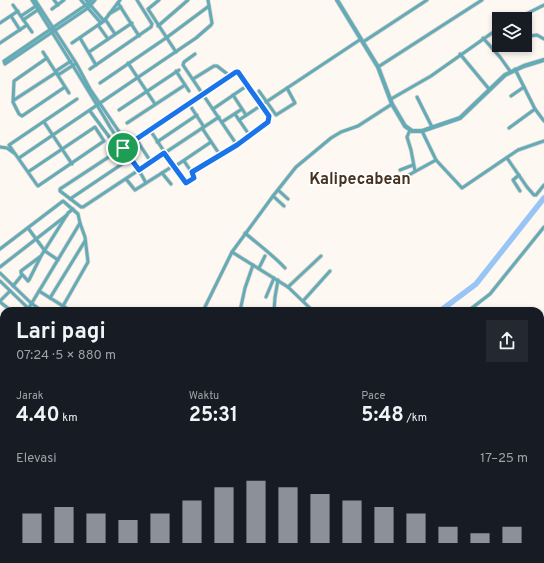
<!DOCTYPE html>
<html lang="id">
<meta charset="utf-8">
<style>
:root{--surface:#171b24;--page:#242831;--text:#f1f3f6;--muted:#9ea1a6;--accent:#8c9099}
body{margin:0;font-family:Overpass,sans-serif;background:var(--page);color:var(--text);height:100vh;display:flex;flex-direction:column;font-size:15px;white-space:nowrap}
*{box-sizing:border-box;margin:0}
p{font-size:13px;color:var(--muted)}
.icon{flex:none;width:22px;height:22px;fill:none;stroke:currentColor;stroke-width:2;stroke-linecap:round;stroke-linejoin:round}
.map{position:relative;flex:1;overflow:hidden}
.drawer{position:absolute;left:0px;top:307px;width:544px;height:256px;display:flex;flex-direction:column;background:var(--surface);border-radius:12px 12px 0 0;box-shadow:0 2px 6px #0003}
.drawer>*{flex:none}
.fabs{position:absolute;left:492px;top:12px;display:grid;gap:8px}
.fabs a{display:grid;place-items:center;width:40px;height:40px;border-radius:0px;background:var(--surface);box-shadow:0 2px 6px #0003;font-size:20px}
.pin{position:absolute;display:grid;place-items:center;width:34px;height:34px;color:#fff;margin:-17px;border:2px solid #fff;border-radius:50%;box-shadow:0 1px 4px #0007}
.round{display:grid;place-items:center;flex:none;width:42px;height:42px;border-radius:0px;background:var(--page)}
.summary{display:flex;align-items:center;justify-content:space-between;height:68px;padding:0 16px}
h1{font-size:22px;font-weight:700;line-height:30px}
.stats{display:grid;grid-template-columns:repeat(3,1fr);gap:6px;height:68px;padding:4px 16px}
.stats div{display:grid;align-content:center}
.stats b{font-size:20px;font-weight:700}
.stats small{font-size:11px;font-weight:400}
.stats p{font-size:11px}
.chart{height:112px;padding:8px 16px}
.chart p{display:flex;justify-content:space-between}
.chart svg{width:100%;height:72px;margin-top:4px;stroke:var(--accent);stroke-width:6}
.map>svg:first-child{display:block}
.water{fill:#98c5f5}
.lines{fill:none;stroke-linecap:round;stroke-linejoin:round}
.river{stroke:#98c5f5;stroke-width:5.5}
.minor-casing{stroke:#dcd5cf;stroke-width:4.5}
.tertiary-casing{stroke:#dcd5cf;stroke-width:5.5}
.minor{stroke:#63abb7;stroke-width:3}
.tertiary{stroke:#63abb7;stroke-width:4}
.route-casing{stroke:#fff;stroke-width:8}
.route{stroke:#1a73e8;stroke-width:5}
.labels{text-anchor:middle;stroke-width:3;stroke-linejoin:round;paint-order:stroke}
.quarter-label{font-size:16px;font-weight:bold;fill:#46321e;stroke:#fff}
</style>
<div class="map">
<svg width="544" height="563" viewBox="0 0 544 563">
<rect width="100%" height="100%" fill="#fef8f3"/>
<path class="water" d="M26,559H48L45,563H24Z"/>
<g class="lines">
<g class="river">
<path d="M440,311L476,284L544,198"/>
<path d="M125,563L127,559"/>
</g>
<g class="minor-casing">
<g id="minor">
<path d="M32,0C58,42 85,84 110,127C122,146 136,163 146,183"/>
<path d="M35,0L76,63L90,89L122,136"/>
<path d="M54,0L58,5"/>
<path d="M81,0L101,23"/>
<path d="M86,0L104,21"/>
<path d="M91,0L86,5L4,61L5,64L88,8L95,0"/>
<path d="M159,0L148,9L176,52"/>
<path d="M118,3L139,36"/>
<path d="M13,5L32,32"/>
<path d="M52,9L64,0"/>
<path d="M109,14L121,7"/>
<path d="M11,16L20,30"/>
<path d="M21,16L36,6"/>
<path d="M105,19L115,34"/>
<path d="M516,19L544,5"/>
<path d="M23,20L39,9"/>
<path d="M0,23L18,11"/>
<path d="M98,25L108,39"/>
<path d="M158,26L188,0"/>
<path d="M530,36L537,35L544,39"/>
<path d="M80,38L96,65"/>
<path d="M483,38L500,57L510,71"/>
<path d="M363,42L427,0"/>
<path d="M0,43L27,25"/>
<path d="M72,43L104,21L120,0"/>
<path d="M43,52L69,93"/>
<path d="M89,52L132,23"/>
<path d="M195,54L184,62L183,65L237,145"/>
<path d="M460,54L489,89"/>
<path d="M47,58L14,81L13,102L19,114L22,116L65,87"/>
<path d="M128,63L155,104"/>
<path d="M378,67L482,0"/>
<path d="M90,69L151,27L152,24L137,0"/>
<path d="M515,69L535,109L544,121"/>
<path d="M56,71L71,61"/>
<path d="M176,71L189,91"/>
<path d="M58,75L75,64"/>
<path d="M193,79L214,66H217L230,76"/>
<path d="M100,83L166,38L209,6"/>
<path d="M259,91L276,115L295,103L287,88"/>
<path d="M233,95L246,115"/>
<path d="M511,96L524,87"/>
<path d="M417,97L432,127"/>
<path d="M391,99L431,76L499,28"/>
<path d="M14,100L57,72"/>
<path d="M189,104L204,127"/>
<path d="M213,109L248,85"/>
<path d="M119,110L179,70"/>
<path d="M90,111L113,142"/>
<path d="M235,114L250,136"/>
<path d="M239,120L361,39"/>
<path d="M44,122L72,164"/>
<path d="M222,122L242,109"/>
<path d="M127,123L185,85"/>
<path d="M202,128L220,155"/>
<path d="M509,128L535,109"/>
<path d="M150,130L185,183L195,177L184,161"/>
<path d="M410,130L407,137L411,150L415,171"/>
<path d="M136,139L151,162"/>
<path d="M157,142L197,115"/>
<path d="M0,147L7,148L14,153"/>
<path d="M19,158L196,38L211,25L212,23L208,0"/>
<path d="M507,158L527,187L534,195H536L544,185"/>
<path d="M436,160L462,188L518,150L544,141"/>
<path d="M174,167L211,142"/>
<path d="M400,170L413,165"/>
<path d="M28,172L95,127L104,141L38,186L37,185L9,145L77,99"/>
<path d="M162,173L171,184"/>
<path d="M192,173L237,145L269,120V116L238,72L60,189V191L81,207H83L219,117"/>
<path d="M519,175L513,180L520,191"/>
<path d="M126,179L135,190L173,166"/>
<path d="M396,182L436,160L422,131"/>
<path d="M278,190L288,199"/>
<path d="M273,196L284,206"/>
<path d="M70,199L131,158"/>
<path d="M28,228L45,251L58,260"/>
<path d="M245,233C259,245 273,255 285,268"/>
<path d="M0,249L63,201L78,214L80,223L27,311"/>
<path d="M232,252L288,287L313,311"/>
<path d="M41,256L21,271V273L28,281L29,280L41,256L68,213L73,209"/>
<path d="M0,267L67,215"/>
<path d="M259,268L265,256"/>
<path d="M0,273L31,303L42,311"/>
<path d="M0,281L27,307L33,311"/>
<path d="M13,286L22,275"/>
<path d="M288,287L321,256"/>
<path d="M39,291L71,311"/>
<path d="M266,297L274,278"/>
<path d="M50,298L85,241"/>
<path d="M0,301L10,291"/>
<path d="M303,301L330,271"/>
<path d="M0,302L9,309L10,311"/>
<path d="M63,306L88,262L85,237L80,223"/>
<path d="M203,311L232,252L273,196L296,167L331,138L341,132L358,126L392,104"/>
<path d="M240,311L245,288L253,265"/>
<path d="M274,311L275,297L278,280"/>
<path d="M468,311L490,294L544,227"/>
<path d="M0,327L4,321"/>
<path d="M0,336L4,338"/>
<path d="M76,559L79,563"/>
<path d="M253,559L258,563"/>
<path d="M373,559L377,563"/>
<path d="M50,563L53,559"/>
<path d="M276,563L280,559"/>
<path d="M298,563L301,559"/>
<path d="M320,563L321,562"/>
<path d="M339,563L343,559"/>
<path d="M355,563L359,559"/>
<path d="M387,563L391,559"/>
<path d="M411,563L415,559"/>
<path d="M418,563L422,559"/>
<path d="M441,563L445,559"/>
</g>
</g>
<g class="tertiary-casing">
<path id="tertiary" d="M337,0L378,67L392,104L405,126L412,131H422L460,118L505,75L524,66L544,60"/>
</g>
<use href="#minor" class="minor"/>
<use href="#tertiary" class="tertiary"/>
</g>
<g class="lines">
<g class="route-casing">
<path id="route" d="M236,72H238L269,116L268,122L237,145L192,172L194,178L186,183L164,153L139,170L123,148Z"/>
</g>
<use href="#route" class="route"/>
</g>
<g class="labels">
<g class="quarter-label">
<text x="360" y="184">Kalipecabean</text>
</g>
</g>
</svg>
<div class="fabs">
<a><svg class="icon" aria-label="layers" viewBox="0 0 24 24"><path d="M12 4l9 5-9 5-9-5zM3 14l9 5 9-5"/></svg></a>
</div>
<div class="pin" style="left:123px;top:148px;background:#1e9e55"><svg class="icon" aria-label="arrive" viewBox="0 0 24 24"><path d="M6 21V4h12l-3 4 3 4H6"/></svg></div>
<section class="drawer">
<div class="summary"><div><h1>Lari pagi</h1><p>07:24 · 5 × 880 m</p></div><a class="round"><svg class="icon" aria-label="share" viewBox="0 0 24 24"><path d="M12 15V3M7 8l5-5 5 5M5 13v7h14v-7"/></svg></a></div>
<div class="stats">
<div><p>Jarak</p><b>4.40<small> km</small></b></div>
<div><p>Waktu</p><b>25:31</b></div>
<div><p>Pace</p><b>5:48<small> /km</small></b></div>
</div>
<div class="chart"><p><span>Elevasi</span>17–25 m</p>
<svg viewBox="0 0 160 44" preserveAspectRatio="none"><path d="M5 44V26M15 44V22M25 44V26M35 44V30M45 44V26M55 44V18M65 44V10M75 44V6M85 44V10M95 44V14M105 44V18M115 44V22M125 44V26M135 44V34M145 44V38M155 44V34"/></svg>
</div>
</section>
</div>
